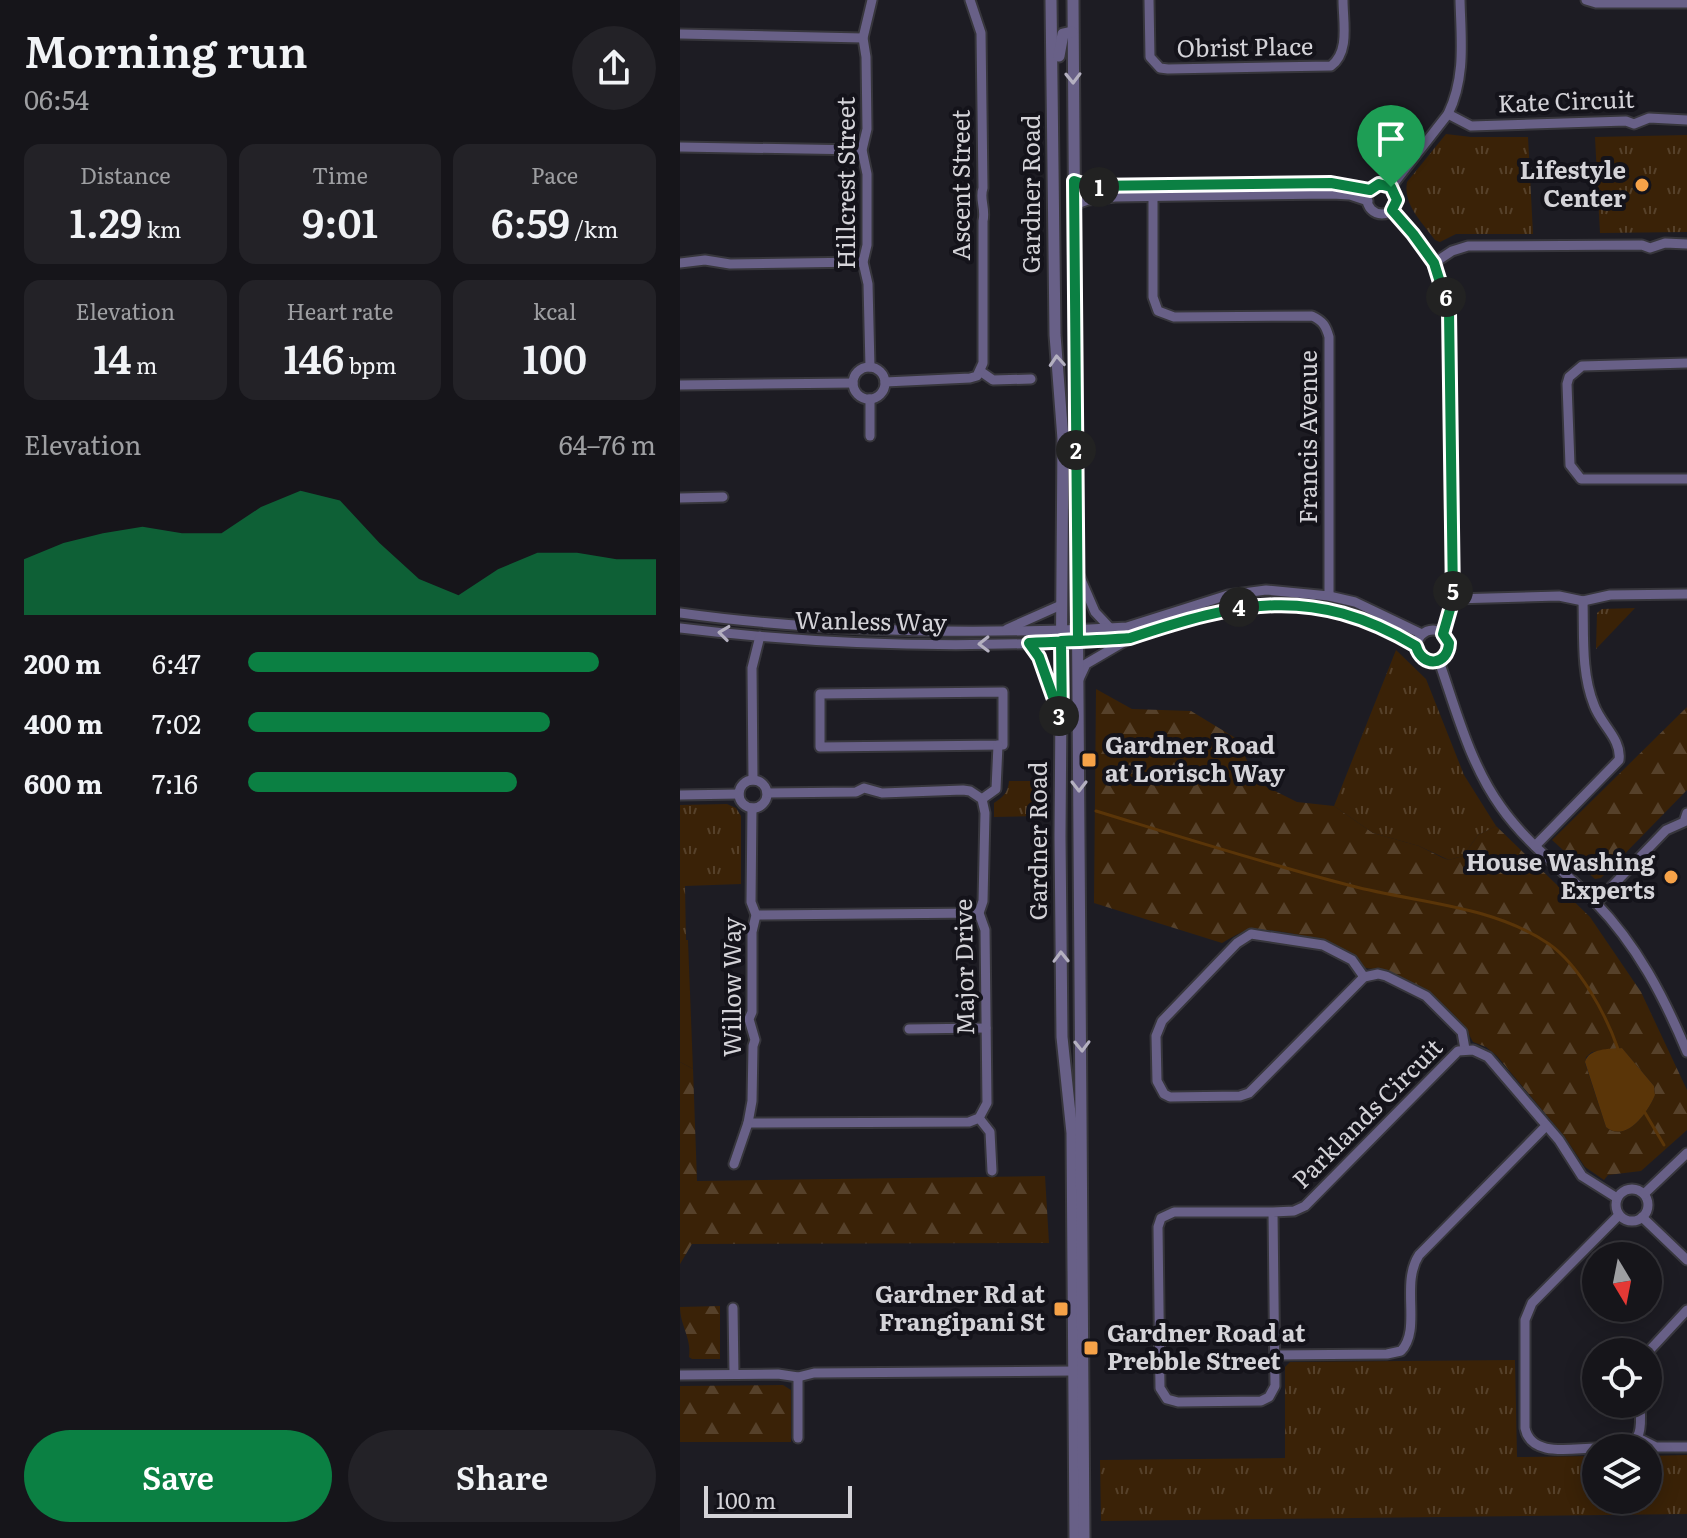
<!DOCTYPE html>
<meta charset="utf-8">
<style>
:root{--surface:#16151a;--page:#232227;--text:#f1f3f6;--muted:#9e9fa2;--line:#353439;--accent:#0b8043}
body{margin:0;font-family:Literata,serif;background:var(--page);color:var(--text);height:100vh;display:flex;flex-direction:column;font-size:30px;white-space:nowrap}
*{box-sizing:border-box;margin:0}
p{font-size:26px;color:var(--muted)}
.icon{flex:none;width:44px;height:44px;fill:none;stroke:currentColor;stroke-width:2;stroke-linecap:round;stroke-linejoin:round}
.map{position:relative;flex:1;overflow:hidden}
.side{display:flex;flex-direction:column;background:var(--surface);width:680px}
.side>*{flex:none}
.needle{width:52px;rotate:170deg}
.tools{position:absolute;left:902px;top:1242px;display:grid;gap:16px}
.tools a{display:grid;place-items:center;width:80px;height:80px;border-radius:50%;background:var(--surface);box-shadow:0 4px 20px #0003,0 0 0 2px var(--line);font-size:40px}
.scale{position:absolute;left:24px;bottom:20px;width:148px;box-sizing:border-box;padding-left:8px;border:4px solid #d4d3d8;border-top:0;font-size:22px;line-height:28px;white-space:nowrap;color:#d4d3d8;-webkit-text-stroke:6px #14131a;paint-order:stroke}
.pin{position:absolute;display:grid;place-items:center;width:68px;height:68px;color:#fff;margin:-82px -34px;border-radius:50% 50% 50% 0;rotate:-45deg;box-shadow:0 0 8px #0007}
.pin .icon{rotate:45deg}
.km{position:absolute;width:40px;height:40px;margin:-20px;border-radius:50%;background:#222;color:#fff;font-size:22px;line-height:40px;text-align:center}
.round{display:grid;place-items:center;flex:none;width:84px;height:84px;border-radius:42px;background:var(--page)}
.head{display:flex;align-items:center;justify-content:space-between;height:136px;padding:0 24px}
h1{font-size:44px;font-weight:600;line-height:60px}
.stats{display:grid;grid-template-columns:repeat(3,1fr);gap:12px;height:136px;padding:8px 24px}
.stats div{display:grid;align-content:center;border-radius:16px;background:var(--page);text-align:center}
.stats b{font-size:40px;font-weight:600}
.stats small{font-size:22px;font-weight:400}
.stats p{font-size:22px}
.chart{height:224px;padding:16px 24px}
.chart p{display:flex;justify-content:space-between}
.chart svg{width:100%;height:144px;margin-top:8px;fill:var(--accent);opacity:.7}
.primary-button{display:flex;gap:16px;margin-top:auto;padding:16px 24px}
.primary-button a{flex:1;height:92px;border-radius:48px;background:var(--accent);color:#fff;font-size:32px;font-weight:600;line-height:92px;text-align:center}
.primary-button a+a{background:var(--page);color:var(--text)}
ul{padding:0 24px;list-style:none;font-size:26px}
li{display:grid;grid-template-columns:128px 96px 1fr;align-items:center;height:60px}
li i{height:20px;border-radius:10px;background:var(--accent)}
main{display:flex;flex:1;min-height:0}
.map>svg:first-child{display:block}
.green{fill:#3a2207}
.forest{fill:url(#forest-firs);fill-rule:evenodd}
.park{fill:url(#park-tufts)}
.water{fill:#5a3508}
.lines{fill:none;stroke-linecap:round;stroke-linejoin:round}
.stream{stroke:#5a3508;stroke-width:3}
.minor-casing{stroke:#37363c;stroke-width:13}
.tertiary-casing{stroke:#37363c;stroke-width:15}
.minor{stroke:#686087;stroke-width:9}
.tertiary{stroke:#686087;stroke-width:11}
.oneway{stroke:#b4b0c0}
.route-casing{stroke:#fff;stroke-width:16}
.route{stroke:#0b8043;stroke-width:10}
.poi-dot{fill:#f6a248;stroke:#14131a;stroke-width:3}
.labels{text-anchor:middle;stroke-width:8;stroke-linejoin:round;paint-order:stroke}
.street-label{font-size:24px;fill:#d4d3d8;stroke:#14131a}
.poi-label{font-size:24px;font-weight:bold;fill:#d4d3d8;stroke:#14131a;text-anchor:end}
</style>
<main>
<section class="side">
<div class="head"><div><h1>Morning run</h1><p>06:54</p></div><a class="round"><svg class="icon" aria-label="share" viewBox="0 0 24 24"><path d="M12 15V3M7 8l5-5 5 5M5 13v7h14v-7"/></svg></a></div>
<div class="stats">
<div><p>Distance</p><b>1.29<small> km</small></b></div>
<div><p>Time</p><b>9:01</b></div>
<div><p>Pace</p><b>6:59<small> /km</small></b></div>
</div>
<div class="stats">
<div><p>Elevation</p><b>14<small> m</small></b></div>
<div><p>Heart rate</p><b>146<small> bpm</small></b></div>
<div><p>kcal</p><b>100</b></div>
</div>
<div class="chart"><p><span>Elevation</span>64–76 m</p>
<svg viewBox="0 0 160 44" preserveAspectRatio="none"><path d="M0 44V27L10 22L20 19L30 17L40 19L50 19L60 11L70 6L80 9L90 22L100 33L110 38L120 30L130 25L140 25L150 27L160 27V44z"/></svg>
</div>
<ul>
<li><b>200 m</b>6:47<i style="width:86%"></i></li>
<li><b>400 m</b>7:02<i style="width:74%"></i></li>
<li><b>600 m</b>7:16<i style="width:66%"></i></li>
</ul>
<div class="primary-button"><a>Save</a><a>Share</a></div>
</section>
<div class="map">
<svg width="1007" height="1538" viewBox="0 0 1007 1538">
<defs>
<pattern id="forest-firs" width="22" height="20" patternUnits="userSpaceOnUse" patternTransform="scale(2)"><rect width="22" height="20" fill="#3a2207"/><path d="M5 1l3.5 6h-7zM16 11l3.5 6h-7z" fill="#56412a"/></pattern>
<pattern id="park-tufts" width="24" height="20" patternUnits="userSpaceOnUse" patternTransform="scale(2)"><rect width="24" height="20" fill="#3a2207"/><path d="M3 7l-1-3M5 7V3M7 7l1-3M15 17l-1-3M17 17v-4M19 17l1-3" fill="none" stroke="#56412a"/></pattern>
</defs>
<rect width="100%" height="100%" fill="#1d1c23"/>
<path class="green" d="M0,940H8L13,1069L0,1062Z"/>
<g class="forest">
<path d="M416,689L452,709L511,711L557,739L577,782L617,802L654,806L693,833L739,846L763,858L769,860L783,856L798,835L816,826L910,917L961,992L1007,1090V1130L961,1171L928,1175L924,1180L905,1167L884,1136L817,1056L806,1047L793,1042C777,1009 741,985 708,971C700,968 691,970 683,967C667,943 599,927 571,930C561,931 551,938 542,943L414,903ZM942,1048L974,1086L975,1095C968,1112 946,1144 926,1127L905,1063L906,1057L912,1052Z"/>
<path d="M1007,707V790L921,878L915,879L872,840Z"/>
<path d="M0,1062L13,1069L17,1181L365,1176L369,1243L12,1244L0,1264Z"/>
<path d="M40,1306V1359H12L9,1357C12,1339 0,1325 0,1307Z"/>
<path d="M103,1385L111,1390V1442H0V1386Z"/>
</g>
<g class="park">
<path d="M766,134L791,137H848L853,234H776L760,242L755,240C742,222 723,205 727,182Z"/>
<path d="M1007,135V232L920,233L915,137Z"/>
<path d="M955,608L916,649L917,613L922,609Z"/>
<path d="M716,650L746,679L784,775L816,826L798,835L783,856L769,860L739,846L693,833L654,806Z"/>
<path d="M329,781H364L363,816L314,817V803C323,797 328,793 329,781Z"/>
<path d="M47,804L56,808L61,816V884L5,886L6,940H0V805Z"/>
<path d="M835,1360L837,1457L916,1456V1500H968V1456L1007,1455V1514L421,1521L420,1460L605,1458V1367L610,1362Z"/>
</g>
<path class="water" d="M942,1048L974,1086L975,1095C968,1112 946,1144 926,1127L905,1062C909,1048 929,1049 942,1048Z"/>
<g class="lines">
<g class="stream">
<path d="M416,811C501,837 586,864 672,886C737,903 812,905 869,944C899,965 926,1014 938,1049"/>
<path d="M964,1111L984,1145"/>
</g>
<g class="minor-casing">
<g id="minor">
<path d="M469,0L470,57L480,68L488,69L651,66C670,52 663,22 663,0"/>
<path d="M906,0L916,3H1007"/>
<path d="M0,34L183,38"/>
<path d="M768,114L791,126L946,121L954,124L969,118L1007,120"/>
<path d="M0,147L182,150"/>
<path d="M394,181L408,186L436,187L651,183L690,190"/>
<circle cx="702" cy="199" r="15"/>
<path d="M711,187L768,114C786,77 781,39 780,0"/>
<path d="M473,197V297L478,311L494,317L632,316C643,321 646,326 649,337V596"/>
<path d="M394,205L408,200L435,197L652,194L670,195L688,201"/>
<path d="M712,210C742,236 760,273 769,311L773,599L763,634"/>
<path d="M0,263L25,260L50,264L183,262"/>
<path d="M754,263L772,251L788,246L962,245L970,248L985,243L1007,244"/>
<path d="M1007,363L902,366L889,377L887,384L890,465L901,479H1007"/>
<path d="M190,367L188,284L183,262L187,245V174L182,150L187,129L186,57L183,38L192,0"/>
<circle cx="189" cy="383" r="16"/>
<path d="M300,371L313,380L351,379"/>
<path d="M205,382L290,378L297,376L303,363V221C306,208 299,199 303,188L301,33L290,0"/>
<path d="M0,385L173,383"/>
<path d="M190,399V436"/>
<path d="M0,498L43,497"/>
<path d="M399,575L415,612L430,628"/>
<path d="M773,599L879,596L903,601L930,595L1007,594"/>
<path d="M0,613C136,632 273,634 410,629L447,627L548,595L586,590L649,596L675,602L742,634"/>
<path d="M0,628C146,646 294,649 441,639C466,637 491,622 516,616C597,595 664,603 736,646"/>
<path d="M327,629L381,605"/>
<circle cx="753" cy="646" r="16"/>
<path d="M349,643L359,657L379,716"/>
<path d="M759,661C776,710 790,764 821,807C847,844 884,871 915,902C957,945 984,997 1007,1052"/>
<path d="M399,679L406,664L447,640"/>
<path d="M323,692V745L140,747V694Z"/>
<circle cx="73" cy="794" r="14"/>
<path d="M73,780L72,668L80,636"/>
<path d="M0,795L59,794"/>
<path d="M302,799L316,789L318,745"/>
<path d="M855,846L939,760C942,739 921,725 914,705C901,673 904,635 903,601"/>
<path d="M916,903L986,830L1004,822L1007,813"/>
<path d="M76,915L299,913"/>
<path d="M684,977L569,1093L560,1096L490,1097L484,1094L477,1081L476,1036L482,1021L557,943L571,934L643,945L672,960L684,977L698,974L706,976L746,996L782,1032L785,1049"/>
<path d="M229,1029L306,1028"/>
<path d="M299,1118L310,1132L312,1171"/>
<path d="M68,1123L289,1122L299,1118L307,1103L305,930L299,913L303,901L305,813L302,799L290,791L283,790L202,793L184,788L176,792L87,793"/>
<path d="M54,1164L68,1123L72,1101L73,1046L75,1040L69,1019L72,1012V932L76,915L71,902L72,808"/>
<circle cx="952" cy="1205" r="16"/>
<path d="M964,1194L1007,1153"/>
<path d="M593,1212H494L481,1218L478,1227L480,1388L487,1399L498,1402L581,1401L589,1397L595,1386L593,1212L614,1211L625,1206L778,1051L793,1050L808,1057L879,1140L902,1176L937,1198"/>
<path d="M962,1217L1007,1260"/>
<path d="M53,1308L54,1374"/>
<path d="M968,1352L1007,1310"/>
<path d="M595,1355L707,1354L721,1351C742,1329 720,1284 739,1255L866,1126"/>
<path d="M0,1375L98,1374L118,1377L134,1373L394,1371"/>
<path d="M118,1377V1438"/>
<path d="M958,1438L976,1447H1007"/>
<path d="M916,1448C892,1448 851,1458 845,1428V1320L852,1303L939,1215"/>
<path d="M940,1448C964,1444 961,1423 960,1404"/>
</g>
</g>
<g class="tertiary-casing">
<g id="tertiary">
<path d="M371,0L375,335L383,439L380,837L382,1037L392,1133L395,1538"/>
<path d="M393,0L404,1538"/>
<path d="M379,56L383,34L392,32"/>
</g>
</g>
<use href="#minor" class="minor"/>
<use href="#tertiary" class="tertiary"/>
</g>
<defs><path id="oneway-chevron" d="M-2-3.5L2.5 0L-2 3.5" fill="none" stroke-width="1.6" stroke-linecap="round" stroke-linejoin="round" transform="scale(2)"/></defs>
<g class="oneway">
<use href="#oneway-chevron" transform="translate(393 78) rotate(89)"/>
<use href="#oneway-chevron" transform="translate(377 361) rotate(-94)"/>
<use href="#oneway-chevron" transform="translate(44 633) rotate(-173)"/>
<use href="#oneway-chevron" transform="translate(304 644) rotate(179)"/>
<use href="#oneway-chevron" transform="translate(399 786) rotate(90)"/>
<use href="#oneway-chevron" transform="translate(381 957) rotate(-91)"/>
<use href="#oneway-chevron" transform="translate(402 1046) rotate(89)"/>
</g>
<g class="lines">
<g class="route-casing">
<path id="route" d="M711,187L699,184L690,190L651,183L408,186L394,181L398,640L381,641L382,722L359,657L349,643C382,641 417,641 450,638C558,602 632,584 736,646C742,668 768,666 769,643L763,634L773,599L769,311L754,263L733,234L712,210L717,200L711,187"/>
</g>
<use href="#route" class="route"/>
</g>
<g class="poi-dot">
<circle cx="962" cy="185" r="8"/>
<rect x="401" y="752" width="16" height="16" rx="4"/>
<circle cx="991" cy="877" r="8"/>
<rect x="373" y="1301" width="16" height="16" rx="4"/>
<rect x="403" y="1340" width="16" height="16" rx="4"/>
</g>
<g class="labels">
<g class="street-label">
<text transform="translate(565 48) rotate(-1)" y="8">Obrist Place</text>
<text transform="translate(886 102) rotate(-2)" y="8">Kate Circuit</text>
<text transform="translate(167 183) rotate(-90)" y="8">Hillcrest Street</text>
<text transform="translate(282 185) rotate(-90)" y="8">Ascent Street</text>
<text transform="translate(352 194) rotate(-90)" y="8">Gardner Road</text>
<text transform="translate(629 437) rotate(-90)" y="8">Francis Avenue</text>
<text transform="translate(191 622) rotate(1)" y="8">Wanless Way</text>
<text transform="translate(359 841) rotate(-90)" y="8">Gardner Road</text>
<text transform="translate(285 967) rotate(-91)" y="8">Major Drive</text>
<text transform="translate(53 987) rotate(-90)" y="8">Willow Way</text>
<text transform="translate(688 1114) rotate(-45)" y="8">Parklands Circuit</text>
</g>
<g class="poi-label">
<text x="946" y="179">Lifestyle<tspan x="946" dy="28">Center</tspan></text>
<text x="425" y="754" text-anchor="start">Gardner Road<tspan x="425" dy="28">at Lorisch Way</tspan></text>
<text x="975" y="871">House Washing<tspan x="975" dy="28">Experts</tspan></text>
<text x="365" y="1303">Gardner Rd at<tspan x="365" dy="28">Frangipani St</tspan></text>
<text x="427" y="1342" text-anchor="start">Gardner Road at<tspan x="427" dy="28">Prebble Street</tspan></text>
</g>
</g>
</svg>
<div class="tools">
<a><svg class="needle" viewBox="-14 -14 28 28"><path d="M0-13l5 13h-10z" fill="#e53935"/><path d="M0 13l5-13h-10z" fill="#9e9fa2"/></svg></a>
<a><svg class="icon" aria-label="locate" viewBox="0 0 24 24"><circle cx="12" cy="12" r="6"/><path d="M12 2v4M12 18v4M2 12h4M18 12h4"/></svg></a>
<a><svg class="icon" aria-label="layers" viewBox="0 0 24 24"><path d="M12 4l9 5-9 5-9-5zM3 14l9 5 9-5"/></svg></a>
</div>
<div class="scale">100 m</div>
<div class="pin" style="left:711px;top:187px;background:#1e9e55"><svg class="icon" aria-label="arrive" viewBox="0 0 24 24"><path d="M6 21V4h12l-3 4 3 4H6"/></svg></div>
<b class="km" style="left:419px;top:187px">1</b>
<b class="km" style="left:396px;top:450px">2</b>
<b class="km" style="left:379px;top:716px">3</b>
<b class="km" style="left:559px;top:607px">4</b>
<b class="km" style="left:773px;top:591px">5</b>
<b class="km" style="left:766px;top:297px">6</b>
</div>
</main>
